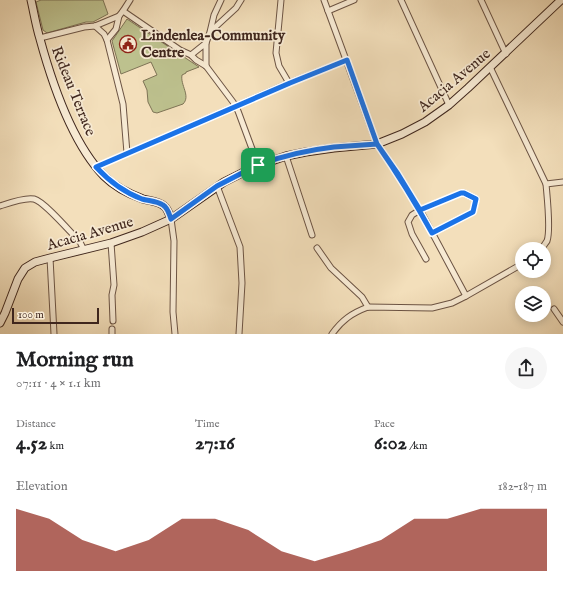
<!DOCTYPE html>
<meta charset="utf-8">
<style>
:root{--surface:#fff;--page:#f6f6f6;--text:#202124;--muted:#757577;--accent:#8f2418}
body{margin:0;font-family:"IM FELL English",serif;background:var(--page);color:var(--text);height:100vh;display:flex;flex-direction:column;font-size:15px;white-space:nowrap}
*{box-sizing:border-box;margin:0}
p{font-size:13px;color:var(--muted)}
.icon{flex:none;width:22px;height:22px;fill:none;stroke:currentColor;stroke-width:2;stroke-linecap:round;stroke-linejoin:round}
.map{position:relative;height:334px;overflow:hidden}
.drawer{display:flex;flex-direction:column;background:var(--surface);flex:1}
.drawer>*{flex:none}
.controls{position:absolute;left:515px;top:242px;display:grid;gap:8px}
.controls a{display:grid;place-items:center;width:36px;height:36px;border-radius:50%;background:var(--surface);box-shadow:0 2px 10px #0003;font-size:20px}
.scale{position:absolute;left:12px;bottom:10px;width:87px;box-sizing:border-box;padding-left:4px;border:2px solid #3f261d;border-top:0;font-size:11px;line-height:14px;white-space:nowrap;color:#3f261d;-webkit-text-stroke:3px #f7ead3;paint-order:stroke}
.pin{position:absolute;display:grid;place-items:center;width:34px;height:34px;color:#fff;margin:-17px;border-radius:8px;box-shadow:0 2px 6px #0006}
.round{display:grid;place-items:center;flex:none;width:42px;height:42px;border-radius:21px;background:var(--page)}
.headline{display:flex;align-items:center;justify-content:space-between;height:68px;padding:0 16px}
h1{font-size:22px;font-weight:700;line-height:30px}
.metrics{display:grid;grid-template-columns:repeat(3,1fr);gap:6px;height:68px;padding:4px 16px}
.metrics div{display:grid;align-content:center}
.metrics b{font-size:20px;font-weight:700}
.metrics small{font-size:11px;font-weight:400}
.metrics p{font-size:11px}
.chart{height:112px;padding:8px 16px}
.chart p{display:flex;justify-content:space-between}
.chart svg{width:100%;height:72px;margin-top:4px;fill:var(--accent);opacity:.7}
.map>svg:first-child{display:block}
.green{fill:#bdc18e;stroke:#7e7456}
.lines{fill:none;stroke-linecap:round;stroke-linejoin:round}
.street-casing{stroke:#6c5444;stroke-width:7}
.secondary-casing{stroke:#3f261d;stroke-width:9}
.street{stroke:#f7ead3;stroke-width:5}
.secondary{stroke:#f7ead3;stroke-width:7}
.route-casing{stroke:#fff;stroke-width:8}
.route{stroke:#1a73e8;stroke-width:5}
.labels{text-anchor:middle;stroke-width:3.5;stroke-linejoin:round;paint-order:stroke}
.poi-label{font-size:15px;font-weight:bold;fill:#3f261d;stroke:#f7ead3;text-anchor:start}
.street-label{font-size:15px;fill:#3f261d;stroke:#f7ead3}
</style>
<div class="map">
<svg width="563" height="334" viewBox="0 0 563 334">
<rect width="100%" height="100%" fill="#f3dfbb"/>
<filter id="stains"><feTurbulence type="fractalNoise" baseFrequency=".005" numOctaves="4"/><feColorMatrix values="0 0 0 0 .2 0 0 0 0 .09 0 0 0 0 .02 0 0 0 .5 -.17"/></filter>
<radialGradient id="worn" r=".72"><stop offset=".6" stop-color="#630" stop-opacity="0"/><stop offset="1" stop-color="#630" stop-opacity=".3"/></radialGradient>
<g class="green">
<path d="M41,0H103L108,14L93,22H86L47,33L43,30L36,2Z"/>
<path d="M127,19L199,67L186,72V73L182,75C180,85 191,96 183,104L157,113L153,112L148,102L147,90L143,81L157,75L151,62L121,74L112,41Z"/>
</g>
<g class="lines">
<g class="street-casing">
<g id="street">
<path d="M281,0L276,53L279,66L289,83"/>
<path d="M324,0L377,144L398,174L420,210L466,296"/>
<path d="M401,0L449,105"/>
<path d="M481,0L506,54"/>
<path d="M123,11L180,50L191,55L196,60L206,66L233,102L238,111L258,165"/>
<path d="M328,11L354,0"/>
<path d="M95,26L104,34L107,40L123,104L127,153"/>
<path d="M211,31L236,8L241,0"/>
<path d="M40,38L84,27L95,26L119,16L123,11L130,0"/>
<path d="M107,40L116,29L119,16"/>
<path d="M206,43L210,32L214,15L221,0"/>
<path d="M191,55L206,43V66"/>
<path d="M490,67L546,184C547,196 551,230 547,241C545,244 543,246 542,249"/>
<path d="M286,156L312,235"/>
<path d="M96,167L289,83L347,60"/>
<path d="M546,184L563,182"/>
<path d="M217,186L240,247L242,283L239,334"/>
<path d="M0,206C9,203 25,197 34,199C45,202 71,233 80,242L84,250"/>
<path d="M171,219L174,241L173,312L175,334"/>
<path d="M111,243L114,285L112,295L113,321"/>
<path d="M317,248L331,268L362,297L368,307"/>
<path d="M50,258L54,334"/>
<path d="M426,259L412,234L408,222L412,215L420,210L461,193H464L476,199L473,212L432,233"/>
<path d="M554,309L563,322"/>
<path d="M112,329V334"/>
<path d="M332,334C342,320 352,313 368,307L432,308L452,303L466,296L522,264"/>
</g>
</g>
<g class="secondary-casing">
<g id="secondary">
<path d="M31,0C34,13 36,26 40,39C52,83 72,143 104,176C115,187 129,194 143,199C150,201 158,201 164,206C168,209 169,214 171,219"/>
<path d="M0,323L5,313L18,279L25,268L35,262L50,258L111,243L142,232L171,219L224,182L244,172L263,164L286,156L306,152L334,148L377,144L402,134L425,122L449,105L468,88L561,0"/>
</g>
</g>
<use href="#street" class="street"/>
<use href="#secondary" class="secondary"/>
</g>
<g class="lines">
<g class="route-casing">
<path id="route" d="M258,165L244,172L217,186L171,219C169,214 168,208 163,205C157,201 149,201 142,199C123,192 110,182 96,167L290,83L347,60L377,144L398,174L420,210L461,193H464L476,199L473,212L432,233C415,202 397,173 377,144C363,145 348,146 334,147C308,150 282,156 258,165"/>
</g>
<use href="#route" class="route"/>
</g>
<defs>
<g id="civic-ring" transform="scale(0.9)"><circle r="9.5" fill="#f7ead3" stroke="#8f2418" stroke-width="1.5"/><path d="M-.6-6.5H3V-4.5H.6V-3L4-1V1h2V6H-6V1h2V-1L-.6-3ZM-1.2 2.5V6h2.4V2.5Z" fill="#8f2418"/></g>
</defs>
<g fill-rule="evenodd">
<use href="#civic-ring" x="128" y="44"/>
</g>
<g class="labels">
<g class="poi-label">
<text x="141" y="40">Lindenlea-Community<tspan x="141" dy="17">Centre</tspan></text>
</g>
<g class="street-label">
<text transform="translate(454 80) rotate(-40)" y="5">Acacia Avenue</text>
<text transform="translate(74 91) rotate(68)" y="5">Rideau Terrace</text>
<text transform="translate(90 233) rotate(-16)" y="5">Acacia Avenue</text>
</g>
</g>
<rect width="100%" height="100%" filter="url(#stains)"/>
<rect width="100%" height="100%" fill="url(#worn)"/>
</svg>
<div class="controls">
<a><svg class="icon" aria-label="locate" viewBox="0 0 24 24"><circle cx="12" cy="12" r="6"/><path d="M12 2v4M12 18v4M2 12h4M18 12h4"/></svg></a>
<a><svg class="icon" aria-label="layers" viewBox="0 0 24 24"><path d="M12 4l9 5-9 5-9-5zM3 14l9 5 9-5"/></svg></a>
</div>
<div class="scale">100 m</div>
<div class="pin" style="left:258px;top:165px;background:#1e9e55"><svg class="icon" aria-label="arrive" viewBox="0 0 24 24"><path d="M6 21V4h12l-3 4 3 4H6"/></svg></div>
</div>
<section class="drawer">
<div class="headline"><div><h1>Morning run</h1><p>07:11 · 4 × 1.1 km</p></div><a class="round"><svg class="icon" aria-label="share" viewBox="0 0 24 24"><path d="M12 15V3M7 8l5-5 5 5M5 13v7h14v-7"/></svg></a></div>
<div class="metrics">
<div><p>Distance</p><b>4.52<small> km</small></b></div>
<div><p>Time</p><b>27:16</b></div>
<div><p>Pace</p><b>6:02<small> /km</small></b></div>
</div>
<div class="chart"><p><span>Elevation</span>182–187 m</p>
<svg viewBox="0 0 160 44" preserveAspectRatio="none"><path d="M0 44V6L10 12L20 25L30 32L40 25L50 12L60 12L70 19L80 32L90 38L100 32L110 25L120 12L130 12L140 6L150 6L160 6V44z"/></svg>
</div>
</section>
